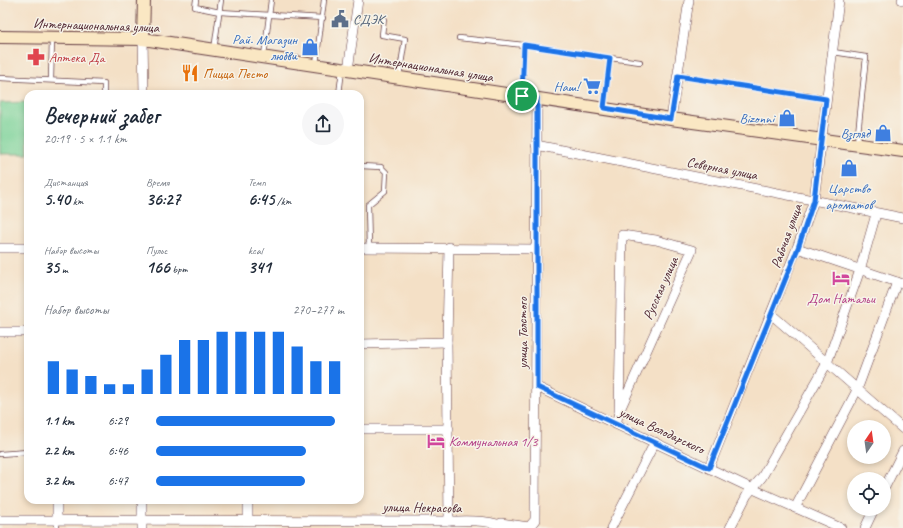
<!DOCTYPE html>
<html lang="ru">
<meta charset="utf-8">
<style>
:root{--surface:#fff;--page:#f6f6f7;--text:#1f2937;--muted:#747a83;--accent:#1a73e8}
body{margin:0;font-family:Caveat,sans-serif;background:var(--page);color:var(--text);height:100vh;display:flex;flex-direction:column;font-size:15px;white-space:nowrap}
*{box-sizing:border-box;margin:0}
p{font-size:13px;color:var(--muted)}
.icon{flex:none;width:22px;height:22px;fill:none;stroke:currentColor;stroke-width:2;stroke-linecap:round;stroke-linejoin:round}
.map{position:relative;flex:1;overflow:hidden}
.side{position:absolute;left:24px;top:90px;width:340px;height:414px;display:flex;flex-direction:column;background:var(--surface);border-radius:12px;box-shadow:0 2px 6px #0003}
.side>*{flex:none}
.needle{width:26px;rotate:13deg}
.controls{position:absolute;left:847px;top:420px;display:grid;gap:8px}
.controls a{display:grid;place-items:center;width:44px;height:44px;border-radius:50%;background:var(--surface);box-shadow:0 2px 6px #0003;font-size:20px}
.pin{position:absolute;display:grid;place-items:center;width:34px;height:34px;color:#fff;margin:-17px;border:2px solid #fff;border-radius:50%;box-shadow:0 1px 4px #0007}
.round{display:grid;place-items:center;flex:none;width:42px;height:42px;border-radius:21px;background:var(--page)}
.headline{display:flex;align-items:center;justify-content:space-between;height:68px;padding:0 20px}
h1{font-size:22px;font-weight:700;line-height:30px}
.figures{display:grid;grid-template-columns:repeat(3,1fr);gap:6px;height:68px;padding:4px 20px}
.figures div{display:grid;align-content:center}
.figures b{font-size:17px;font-weight:700}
.figures small{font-size:11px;font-weight:400}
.figures p{font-size:11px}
.chart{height:112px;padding:8px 20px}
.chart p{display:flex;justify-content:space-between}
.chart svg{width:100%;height:72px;margin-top:4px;stroke:var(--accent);stroke-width:6}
ul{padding:0 20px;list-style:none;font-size:13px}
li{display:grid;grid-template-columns:64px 48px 1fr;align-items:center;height:30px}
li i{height:10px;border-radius:5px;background:var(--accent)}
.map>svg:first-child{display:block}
.green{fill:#78d197;stroke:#617861}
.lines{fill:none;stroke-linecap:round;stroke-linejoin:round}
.lane-casing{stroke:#643c42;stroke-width:6}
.street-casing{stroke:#643c42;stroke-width:10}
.secondary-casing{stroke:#643c42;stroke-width:14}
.lane{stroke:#fff;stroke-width:4.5}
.street{stroke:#fff;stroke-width:9}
.secondary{stroke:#fae7c3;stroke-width:12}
.route-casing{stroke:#fff;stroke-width:8}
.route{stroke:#1a73e8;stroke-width:5}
.labels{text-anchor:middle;stroke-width:3;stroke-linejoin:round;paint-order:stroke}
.service-label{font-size:14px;fill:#4e5e75;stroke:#f7f3e8;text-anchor:start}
.street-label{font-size:14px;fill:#4a1f2b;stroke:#f7f3e8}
.shop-label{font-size:14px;fill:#366cbe;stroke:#f7f3e8;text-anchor:end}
.health-label{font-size:14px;fill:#be3a42;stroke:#f7f3e8;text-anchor:start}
.food-label{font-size:14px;fill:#c56008;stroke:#f7f3e8;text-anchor:start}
.hotel-label{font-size:14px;fill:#b23c85;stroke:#f7f3e8}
</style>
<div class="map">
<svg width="903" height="528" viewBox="0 0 903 528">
<rect width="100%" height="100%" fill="#f7f3e8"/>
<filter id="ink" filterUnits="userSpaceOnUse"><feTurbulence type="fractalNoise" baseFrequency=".025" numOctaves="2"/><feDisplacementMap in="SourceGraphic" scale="8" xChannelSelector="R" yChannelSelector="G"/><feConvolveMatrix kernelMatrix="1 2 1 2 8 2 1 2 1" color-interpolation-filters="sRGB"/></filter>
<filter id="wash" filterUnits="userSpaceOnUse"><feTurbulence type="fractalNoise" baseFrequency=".012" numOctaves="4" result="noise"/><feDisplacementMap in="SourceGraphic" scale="16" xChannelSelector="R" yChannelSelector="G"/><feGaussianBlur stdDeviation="0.9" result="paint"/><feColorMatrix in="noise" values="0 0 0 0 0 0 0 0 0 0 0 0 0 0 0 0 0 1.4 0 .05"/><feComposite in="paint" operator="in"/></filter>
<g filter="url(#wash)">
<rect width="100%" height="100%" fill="#f4e0c6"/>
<path class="green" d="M27,102L28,154H0V103Z"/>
</g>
<g filter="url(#ink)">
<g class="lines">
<g class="lane-casing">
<g id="lane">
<path d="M196,0L195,7L220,12L323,18"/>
<path d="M384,18L382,35L405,39L399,77"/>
<path d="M459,38L524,45"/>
<path d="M214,50L221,0"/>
<path d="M833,52L866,57L857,143"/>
<path d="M264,56L271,0"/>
<path d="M316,64L324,0"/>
<path d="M678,76L826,99"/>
<path d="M0,78L104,83V94"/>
<path d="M51,79L52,39"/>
<path d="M339,94L342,70"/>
<path d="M522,96L524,45L610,58"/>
<path d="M604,108L610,58L640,62"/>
<path d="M360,166L381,167L386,172L385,191L368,205L369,248"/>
<path d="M0,454L28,452"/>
<path d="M57,528V520"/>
</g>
</g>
<g class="street-casing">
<g id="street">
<path d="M902,0H903"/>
<path d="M143,39L144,94"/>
<path d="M348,70L358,0"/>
<path d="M671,119L689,0"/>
<path d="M536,145L903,218"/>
<path d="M0,248H28"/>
<path d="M360,248L536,249"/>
<path d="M797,248L903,284"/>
<path d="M771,314L903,429"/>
<path d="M0,332H28"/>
<path d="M360,344L447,342"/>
<path d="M537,387L753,489L841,528"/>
<path d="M616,424L619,412L622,235L656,240L692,250L619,412"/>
<path d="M360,429H449"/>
<path d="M709,468L797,248L814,200L839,0"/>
<path d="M884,489L903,451"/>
<path d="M248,500V520"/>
<path d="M795,508L857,390L897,282"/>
<path d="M0,520L449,521C468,521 490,519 507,528"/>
<path d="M57,520V500"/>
<path d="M449,521L447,342L449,247"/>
<path d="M501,523L529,527L535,520L537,98"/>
<path d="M142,528V500"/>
<path d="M611,528L655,442"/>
<path d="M730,528L747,495L762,477L827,363L860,270L876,214"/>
<path d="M865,528L874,509"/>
</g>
</g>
<g class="secondary-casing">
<g id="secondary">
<path d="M0,37L143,39L671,119L903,151"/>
<path d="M143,39L144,0"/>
</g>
</g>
<use href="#lane" class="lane"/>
<use href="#street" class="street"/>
<use href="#secondary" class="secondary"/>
</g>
</g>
<g class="lines" filter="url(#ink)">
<g class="route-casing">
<path id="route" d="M524,45L610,58L604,108L671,119L678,76L826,99L814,200L798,248L709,468L537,387V98L522,96Z"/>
</g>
<use href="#route" class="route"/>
</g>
<defs>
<g id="civic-bare" transform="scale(1.38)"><path d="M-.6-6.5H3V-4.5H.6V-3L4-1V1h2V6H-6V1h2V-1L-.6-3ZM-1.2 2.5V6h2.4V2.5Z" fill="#5c6f8a" stroke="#f7f3e8" stroke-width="2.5" paint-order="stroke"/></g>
<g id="shop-bare" transform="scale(1.38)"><path d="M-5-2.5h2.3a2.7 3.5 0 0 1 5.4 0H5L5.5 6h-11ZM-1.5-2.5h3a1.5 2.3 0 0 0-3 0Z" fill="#3f7fe0" stroke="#f7f3e8" stroke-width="2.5" paint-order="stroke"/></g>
<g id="pharmacy-bare" transform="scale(1.38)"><path d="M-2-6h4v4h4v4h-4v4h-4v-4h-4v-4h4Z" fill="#e0444e" stroke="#f7f3e8" stroke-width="2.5" paint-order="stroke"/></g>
<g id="restaurant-bare" transform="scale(1.38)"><path d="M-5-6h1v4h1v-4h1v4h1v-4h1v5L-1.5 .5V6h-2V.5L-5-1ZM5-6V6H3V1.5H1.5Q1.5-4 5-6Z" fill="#e8710a" stroke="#f7f3e8" stroke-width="2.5" paint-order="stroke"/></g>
<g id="supermarket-bare" transform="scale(1.38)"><path d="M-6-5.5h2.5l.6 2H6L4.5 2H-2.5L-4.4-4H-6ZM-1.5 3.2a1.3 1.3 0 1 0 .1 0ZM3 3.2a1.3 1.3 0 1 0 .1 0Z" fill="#3f7fe0" stroke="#f7f3e8" stroke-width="2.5" paint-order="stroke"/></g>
<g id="hotel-bare" transform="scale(1.38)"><path d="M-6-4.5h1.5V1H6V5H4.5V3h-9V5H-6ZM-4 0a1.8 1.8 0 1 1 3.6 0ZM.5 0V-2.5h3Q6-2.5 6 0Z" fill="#d1479c" stroke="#f7f3e8" stroke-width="2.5" paint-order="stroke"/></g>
</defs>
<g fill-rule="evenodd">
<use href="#civic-bare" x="340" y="19"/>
<use href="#shop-bare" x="310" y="47"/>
<use href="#pharmacy-bare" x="36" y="57"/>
<use href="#restaurant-bare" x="190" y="73"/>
<use href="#supermarket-bare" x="592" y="86"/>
<use href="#shop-bare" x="787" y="118"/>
<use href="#shop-bare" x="883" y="133"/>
<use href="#shop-bare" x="849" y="168"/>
<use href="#hotel-bare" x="841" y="278"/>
<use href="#hotel-bare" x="436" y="441"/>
</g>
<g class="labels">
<g class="service-label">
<text x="353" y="24">СДЭК</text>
</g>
<g class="street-label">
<text transform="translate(96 25) rotate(2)" y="5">Интернациональная улица</text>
<text transform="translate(431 67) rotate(9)" y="5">Интернациональная улица</text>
<text transform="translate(722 168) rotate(11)" y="5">Северная улица</text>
<text transform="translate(786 236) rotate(-70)" y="5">Рабочая улица</text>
<text transform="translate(660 288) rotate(-66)" y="5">Русская улица</text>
<text transform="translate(522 333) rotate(-90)" y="5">улица Толстого</text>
<text transform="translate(662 430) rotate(25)" y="5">улица Володарского</text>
<text transform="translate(422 507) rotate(1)" y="5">улица Некрасова</text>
</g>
<g class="shop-label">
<text x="297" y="44">Рай. Магазин<tspan x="297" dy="16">любви</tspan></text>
<text x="579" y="91">Наш!</text>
<text x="774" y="123">Bizonni</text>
<text x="870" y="138">Взгляд</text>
<text x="849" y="193" text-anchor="middle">Царство<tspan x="849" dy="16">ароматов</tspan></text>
</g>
<g class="health-label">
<text x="49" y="62">Аптека Да</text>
</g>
<g class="food-label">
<text x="203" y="78">Пицца Песто</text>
</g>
<g class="hotel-label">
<text x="841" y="303">Дом Натальи</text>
<text x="449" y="446" text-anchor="start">Коммунальная 1/3</text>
</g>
</g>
</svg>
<div class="controls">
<a><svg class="needle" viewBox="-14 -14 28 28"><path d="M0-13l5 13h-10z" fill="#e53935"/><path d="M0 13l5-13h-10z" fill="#747a83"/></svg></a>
<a><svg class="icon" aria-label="locate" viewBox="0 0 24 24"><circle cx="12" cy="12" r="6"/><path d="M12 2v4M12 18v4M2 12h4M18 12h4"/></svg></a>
</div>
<div class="pin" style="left:522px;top:96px;background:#1e9e55"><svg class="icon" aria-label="arrive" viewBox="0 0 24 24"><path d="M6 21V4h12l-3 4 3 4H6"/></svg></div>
<section class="side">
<div class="headline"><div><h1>Вечерний забег</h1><p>20:19 · 5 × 1.1 km</p></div><a class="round"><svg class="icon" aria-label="share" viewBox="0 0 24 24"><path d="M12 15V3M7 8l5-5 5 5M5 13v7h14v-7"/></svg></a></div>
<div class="figures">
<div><p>Дистанция</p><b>5.40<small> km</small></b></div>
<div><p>Время</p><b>36:27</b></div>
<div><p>Темп</p><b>6:45<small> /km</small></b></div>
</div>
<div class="figures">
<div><p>Набор высоты</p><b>35<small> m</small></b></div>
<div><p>Пульс</p><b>166<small> bpm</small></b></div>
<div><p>kcal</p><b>341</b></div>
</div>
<div class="chart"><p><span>Набор высоты</span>270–277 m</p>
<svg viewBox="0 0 160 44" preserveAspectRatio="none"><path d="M5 44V24M15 44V29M25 44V33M35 44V38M45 44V38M55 44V29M65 44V20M75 44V11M85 44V11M95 44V6M105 44V6M115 44V6M125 44V6M135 44V15M145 44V24M155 44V24"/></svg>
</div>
<ul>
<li><b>1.1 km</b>6:29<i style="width:95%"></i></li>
<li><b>2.2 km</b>6:46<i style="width:80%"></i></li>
<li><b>3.2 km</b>6:47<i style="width:79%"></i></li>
</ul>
</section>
</div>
